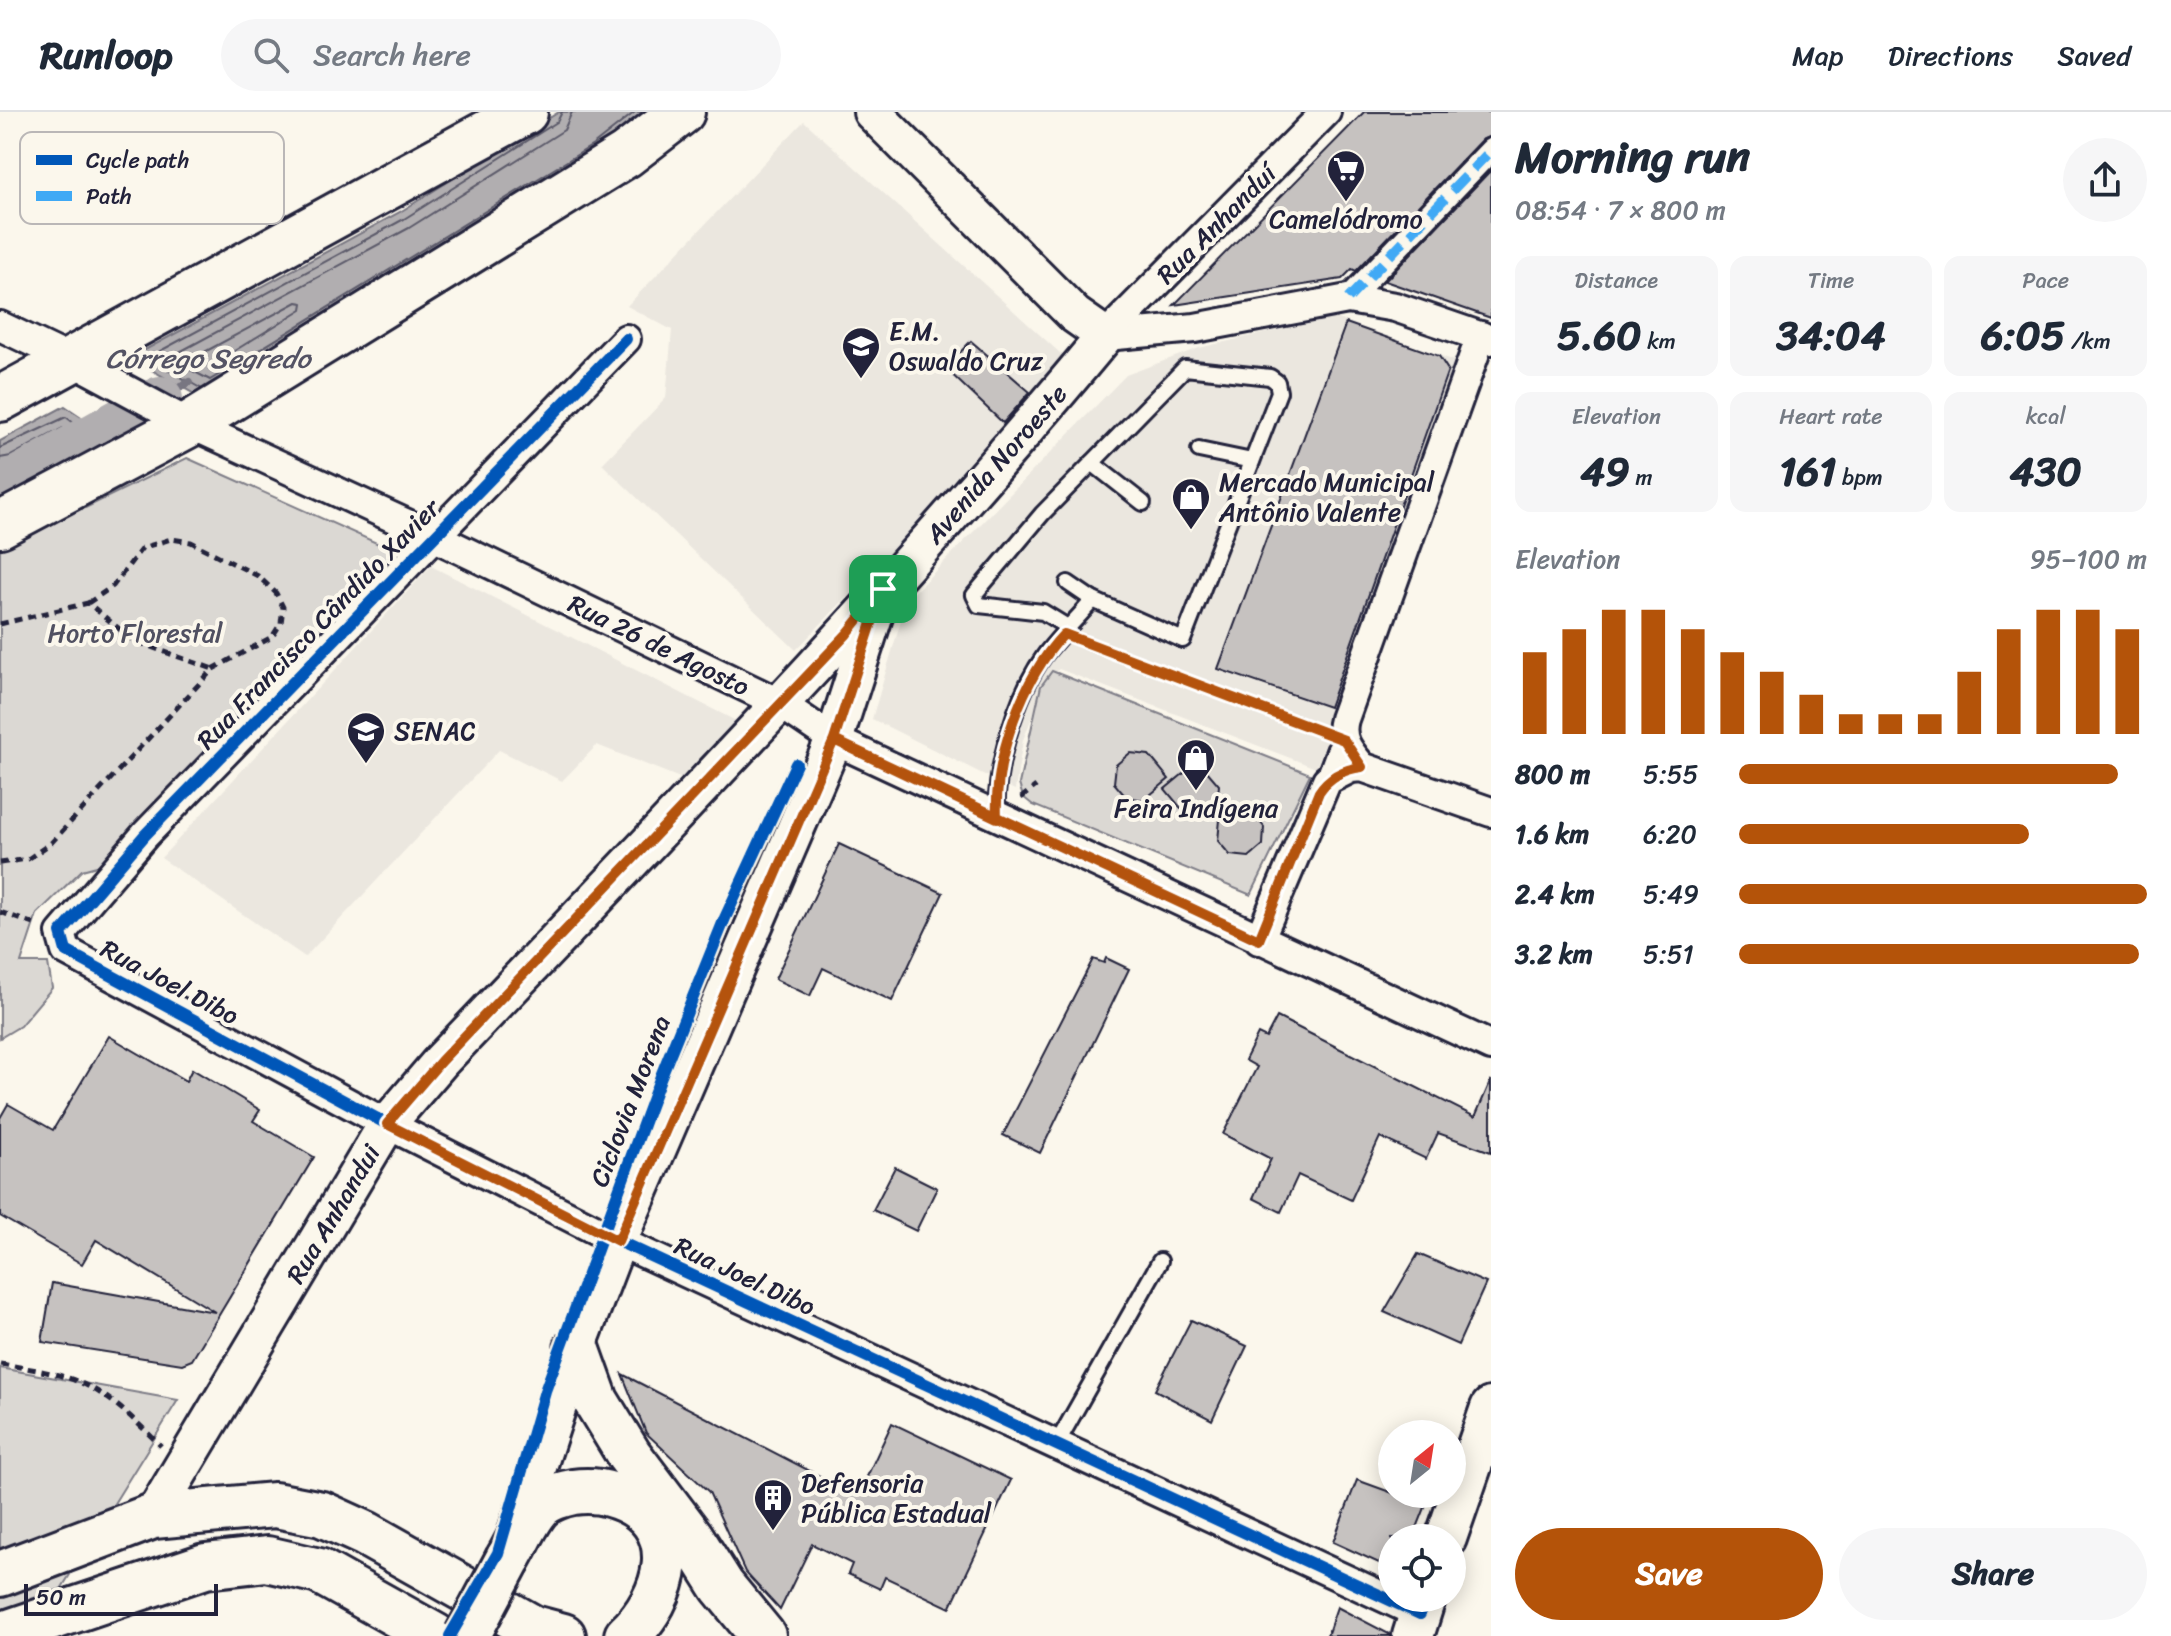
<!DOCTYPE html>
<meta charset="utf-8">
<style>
:root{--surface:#fff;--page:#f6f6f7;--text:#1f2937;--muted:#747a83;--line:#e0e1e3;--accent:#b45309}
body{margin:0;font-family:Sriracha,sans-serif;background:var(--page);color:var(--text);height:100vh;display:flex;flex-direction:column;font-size:30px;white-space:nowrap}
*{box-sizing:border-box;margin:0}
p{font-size:26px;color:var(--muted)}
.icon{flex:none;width:44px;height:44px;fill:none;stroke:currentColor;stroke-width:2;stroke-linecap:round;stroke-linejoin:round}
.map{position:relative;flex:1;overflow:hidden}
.drawer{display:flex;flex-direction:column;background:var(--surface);width:680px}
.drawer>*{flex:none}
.needle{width:52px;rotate:30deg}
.buttons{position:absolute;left:1378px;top:1308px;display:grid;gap:16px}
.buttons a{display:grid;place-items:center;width:88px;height:88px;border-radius:50%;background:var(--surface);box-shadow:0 4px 20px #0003;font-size:40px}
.scale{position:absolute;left:24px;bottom:20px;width:194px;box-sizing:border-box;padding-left:8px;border:4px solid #22223b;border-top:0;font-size:22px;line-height:28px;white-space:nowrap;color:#22223b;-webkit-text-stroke:6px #fbf7ec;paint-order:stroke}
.pin{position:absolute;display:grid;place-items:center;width:68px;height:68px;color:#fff;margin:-34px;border-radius:16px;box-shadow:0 4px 12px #0006}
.round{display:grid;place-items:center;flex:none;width:84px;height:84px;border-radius:42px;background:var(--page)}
.overview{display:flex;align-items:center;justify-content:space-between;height:136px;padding:0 24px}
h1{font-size:44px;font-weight:800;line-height:60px}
.figures{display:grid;grid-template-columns:repeat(3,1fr);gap:12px;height:136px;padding:8px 24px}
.figures div{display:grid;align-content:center;border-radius:16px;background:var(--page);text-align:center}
.figures b{font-size:40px;font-weight:800}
.figures small{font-size:22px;font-weight:400}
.figures p{font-size:22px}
.chart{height:224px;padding:16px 24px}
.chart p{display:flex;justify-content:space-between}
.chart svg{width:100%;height:144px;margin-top:8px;stroke:var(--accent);stroke-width:6}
.cta{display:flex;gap:16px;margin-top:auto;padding:16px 24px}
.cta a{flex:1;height:92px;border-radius:48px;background:var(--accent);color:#fff;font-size:32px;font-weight:800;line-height:92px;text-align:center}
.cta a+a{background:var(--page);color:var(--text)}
ul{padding:0 24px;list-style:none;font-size:26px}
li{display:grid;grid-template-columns:128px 96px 1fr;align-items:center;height:60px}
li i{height:20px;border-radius:10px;background:var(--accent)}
header{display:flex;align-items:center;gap:48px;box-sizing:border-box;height:112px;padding:0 40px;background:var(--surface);border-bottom:2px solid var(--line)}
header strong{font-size:38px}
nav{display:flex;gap:44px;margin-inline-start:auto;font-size:28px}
.search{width:560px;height:72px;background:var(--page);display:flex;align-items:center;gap:20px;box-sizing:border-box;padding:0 28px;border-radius:44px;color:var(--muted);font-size:30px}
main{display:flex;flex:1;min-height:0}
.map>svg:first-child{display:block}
.built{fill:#ebe7df}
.green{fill:#dbd8d3;stroke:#7e7d87;stroke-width:2}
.water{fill:#b1aeb0;stroke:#787681;stroke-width:2}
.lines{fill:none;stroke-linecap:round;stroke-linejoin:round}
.shore{stroke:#5b5a6a;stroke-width:2}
.stream{stroke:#787681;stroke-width:8}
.river{stroke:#b1aeb0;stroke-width:46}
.building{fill:#c6c2c0;stroke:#22223b;stroke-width:2}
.service-casing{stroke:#22223b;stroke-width:20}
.pedestrian-casing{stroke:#22223b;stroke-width:28}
.minor-casing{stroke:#22223b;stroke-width:34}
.tertiary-casing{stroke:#22223b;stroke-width:42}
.secondary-casing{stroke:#22223b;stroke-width:46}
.primary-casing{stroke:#22223b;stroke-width:50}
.path{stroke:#22223b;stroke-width:5;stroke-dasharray:8 6;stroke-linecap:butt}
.service{stroke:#fbf7ec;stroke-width:14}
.pedestrian{stroke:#fbf7ec;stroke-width:22}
.minor{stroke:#fbf7ec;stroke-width:28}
.tertiary{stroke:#fbf7ec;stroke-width:36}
.secondary{stroke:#fbf7ec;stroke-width:40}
.primary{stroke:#fbf7ec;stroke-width:44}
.primary-bridge-casing{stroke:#22223b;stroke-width:50;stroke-linecap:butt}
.primary-bridge{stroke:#fbf7ec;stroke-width:44}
.quiet{stroke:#3fa9f5;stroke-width:10;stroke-dasharray:20 10;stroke-linecap:butt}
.cycleway-casing{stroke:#fbf7ec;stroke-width:17}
.cycleway{stroke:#0057b8;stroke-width:12}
.route-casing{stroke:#fff;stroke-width:16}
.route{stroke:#b45309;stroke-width:10}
.labels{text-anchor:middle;stroke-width:8;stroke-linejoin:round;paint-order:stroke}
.poi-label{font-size:26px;fill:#22223b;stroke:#fbf7ec;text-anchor:start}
.street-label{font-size:26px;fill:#22223b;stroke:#fbf7ec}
.park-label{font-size:26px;fill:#505061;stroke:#fbf7ec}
.water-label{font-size:28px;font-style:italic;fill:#545364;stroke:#fbf7ec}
.key{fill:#fbf7ec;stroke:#bab7b7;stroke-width:2}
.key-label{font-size:22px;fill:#22223b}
</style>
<header>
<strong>Runloop</strong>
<div class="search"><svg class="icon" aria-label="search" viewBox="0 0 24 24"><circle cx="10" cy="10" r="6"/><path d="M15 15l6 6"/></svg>Search here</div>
<nav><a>Map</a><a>Directions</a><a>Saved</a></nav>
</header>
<main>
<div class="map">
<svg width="1491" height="1524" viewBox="0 0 1491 1524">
<rect width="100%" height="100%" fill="#fbf7ec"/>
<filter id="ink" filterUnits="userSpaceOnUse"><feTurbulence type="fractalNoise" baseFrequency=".0125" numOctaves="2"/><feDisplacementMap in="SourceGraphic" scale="16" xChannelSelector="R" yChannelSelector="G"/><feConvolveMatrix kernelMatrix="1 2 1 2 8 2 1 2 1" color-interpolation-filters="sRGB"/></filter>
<g filter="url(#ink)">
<g class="built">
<path d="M804,9L1071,251L796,538L602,352L666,286L672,218L627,194Z"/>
<path d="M1333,205L1469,254L1316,656L1059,557L1048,565L1023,628L1015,678L872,607L907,488L1126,263L1199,236Z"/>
<path d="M431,454L744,613L690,670L597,633L562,669L499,638L305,845L161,746Z"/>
</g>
<g class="green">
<path d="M187,346L399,441L250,593L248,612L104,752L82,758L37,802L21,851H48L52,876L20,914L0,926V438L77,393L83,397Z"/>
<path d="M1052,559L1310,662L1251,783L1033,693L1023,685L1019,672L1041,574Z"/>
<path d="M0,1256L178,1288L32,1524H0Z"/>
</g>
<g class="water">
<path d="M559,0H665L209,290L130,246L400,100Z"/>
<path d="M65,294L114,327L0,401V329Z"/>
</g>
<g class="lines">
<g class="shore">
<path d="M572,0L564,18L409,116L174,243L172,248L210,268L593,33L635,0"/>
<path d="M297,190L303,191L302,197L210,254L197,248L199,243Z"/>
<path d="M202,277L152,249L151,244L404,107L557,10L562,0"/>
<path d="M0,336L66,305L96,328L58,355"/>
<path d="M0,346L11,344L63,316L78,326L0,380"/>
</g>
<path class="stream" d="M160,287L189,270"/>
<path class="river" d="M0,377L160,287"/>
</g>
<g class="building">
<path d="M1364,0H1491V24L1481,28L1356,159L1352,157L1342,167L1174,193Z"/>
<path d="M1491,58V206L1385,169Z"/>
<path d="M1346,211L1439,244L1448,258L1329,595L1218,557Z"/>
<path d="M971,229L1030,280L1003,311L945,256Z"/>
<path d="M1130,641L1149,643L1169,667L1144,688L1126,685L1114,671L1116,653Z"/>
<path d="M1189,657L1207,659L1219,673L1216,705L1185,701L1165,677Z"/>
<path d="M1221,697L1253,701L1264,715L1263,733L1249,745L1230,743L1218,729Z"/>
<path d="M839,732L943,781L892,889L823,856L810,884L775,867Z"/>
<path d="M1106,846L1129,857L1040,1041L1003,1023L1093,847L1104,851Z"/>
<path d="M1277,905L1475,1005L1491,968V1040L1438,1021L1426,1047L1380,1025L1351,1088L1298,1063L1281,1100L1253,1086L1271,1047L1223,1022L1257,955L1245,948L1258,922L1266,926Z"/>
<path d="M109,924L186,969L192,957L260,998L253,1009L314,1045L192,1248L182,1252L42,1230L52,1171L215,1200L96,1128L82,1152L0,1104V1006L8,992L53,1018Z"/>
<path d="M895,1055L937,1076L916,1119L873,1098Z"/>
<path d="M1418,1142L1486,1171L1458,1233L1384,1200Z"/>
<path d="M1191,1208L1247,1234L1212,1308L1155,1278Z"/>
<path d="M622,1262L858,1384L892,1311L1011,1368L950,1496L885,1465L880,1477L848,1462L852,1452L812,1432L780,1498L745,1460L709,1380L646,1321Z"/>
<path d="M1357,1368L1426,1393L1413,1426H1392V1457L1333,1430Z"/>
<path d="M1337,1495L1391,1523V1524H1327Z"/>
</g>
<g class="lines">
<g class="service-casing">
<g id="service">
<path d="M1199,338L1252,349"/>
<path d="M1092,351L1143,391"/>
<path d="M1068,471L1093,488L1183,528L1279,280L1277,270L1270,265L1185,256L1042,402L974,483L979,493L1043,500L1069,516"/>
<path d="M1323,668L1335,636"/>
<path d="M997,704C994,657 1016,583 1044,544C1058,525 1077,507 1093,488"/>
<path d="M1056,1333L1160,1149"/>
</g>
</g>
<g class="pedestrian-casing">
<path id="pedestrian" d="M1348,187L1491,38"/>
</g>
<g class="minor-casing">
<g id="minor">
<path d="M0,214L71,248L190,312L433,424L781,592L834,628L1491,934"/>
<path d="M1105,224L1195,216L1348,187L1395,195L1491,228"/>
<path d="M1105,224L1326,0"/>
<path d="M626,227L145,723L61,821L66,839L387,1012L618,1129L1420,1502"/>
<path d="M1362,655C1350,640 1338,628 1344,607L1481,224"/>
<path d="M1259,828L1327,668L1351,656L1362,655L1491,700"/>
</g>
</g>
<g class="tertiary-casing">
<g id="tertiary">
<path d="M153,1404L387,1012L441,949C667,712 896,476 1105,224L1075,203L872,0"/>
<path d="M517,1419L577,1236L618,1129L834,628L877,495"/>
</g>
</g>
<g class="secondary-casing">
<g id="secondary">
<path d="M1446,1426L1491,1296"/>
<path d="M1413,1524L1425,1486"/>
</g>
</g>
<g class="primary-casing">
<g id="primary">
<path d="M0,287L525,0"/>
<path d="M0,413L190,312L626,43L682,0"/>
<path d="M577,1236L596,1289L629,1343L691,1425L722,1474L763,1524"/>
<path d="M508,1447C518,1431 526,1409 539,1395C547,1387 562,1382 573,1380C592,1377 607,1380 626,1388C687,1416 668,1486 627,1524"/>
<path d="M0,1462L153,1404L275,1393L322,1402L366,1422L533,1516L563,1524"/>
<path d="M0,1523L205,1454L267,1447L319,1459L435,1524"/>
</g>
</g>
<g class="path">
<path d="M0,512L88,491L134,529L213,557"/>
<path d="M1079,528L1317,618"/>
<path d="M1021,686L1036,674"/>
<path d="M0,751L28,747L51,731L213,557L272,525L281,511L283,495L276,481L258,464L191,430L171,427L142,436L113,474L88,491"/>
<path d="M0,800L37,813"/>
<path d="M0,1252C84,1264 101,1274 161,1334"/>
</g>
<use href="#service" class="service"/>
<use href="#pedestrian" class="pedestrian"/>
<use href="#minor" class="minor"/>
<use href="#tertiary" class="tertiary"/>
<use href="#secondary" class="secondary"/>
<use href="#primary" class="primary"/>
<g class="primary-bridge-casing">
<path id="primary-bridge" d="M467,1524L508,1447"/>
</g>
<use href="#primary-bridge" class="primary-bridge"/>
<path class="quiet" d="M1348,187L1491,38"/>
<g class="cycleway-casing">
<g id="cycleway">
<path d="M626,227L145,723L61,821L66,839L387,1012L618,1129L1420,1502"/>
<path d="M450,1524L498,1441L545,1279L661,964L725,806L796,652"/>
</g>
</g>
<use href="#cycleway" class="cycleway"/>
</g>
</g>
<g class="lines" filter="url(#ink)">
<g class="route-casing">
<path id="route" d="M883,477L847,522L441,949L387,1012L618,1129L834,628L1259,828L1319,680C1329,665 1344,657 1362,655L1344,628L1064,522C1022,566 994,646 997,706L834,628L883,477"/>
</g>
<use href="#route" class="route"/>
</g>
<defs>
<g id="supermarket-pin" transform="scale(2)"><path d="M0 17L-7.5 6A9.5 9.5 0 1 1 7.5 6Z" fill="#22223b" stroke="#fbf7ec"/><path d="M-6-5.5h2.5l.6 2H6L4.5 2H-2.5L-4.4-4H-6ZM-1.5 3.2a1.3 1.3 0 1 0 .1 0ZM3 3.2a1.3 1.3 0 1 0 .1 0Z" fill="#fff"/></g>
<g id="school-pin" transform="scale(2)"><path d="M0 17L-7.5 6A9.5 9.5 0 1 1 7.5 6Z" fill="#22223b" stroke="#fbf7ec"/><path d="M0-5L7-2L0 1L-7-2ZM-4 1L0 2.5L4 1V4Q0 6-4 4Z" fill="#fff"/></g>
<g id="shop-pin" transform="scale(2)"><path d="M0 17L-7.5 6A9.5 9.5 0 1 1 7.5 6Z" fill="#22223b" stroke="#fbf7ec"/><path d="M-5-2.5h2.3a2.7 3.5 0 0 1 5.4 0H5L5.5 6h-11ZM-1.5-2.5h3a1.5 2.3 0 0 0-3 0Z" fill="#fff"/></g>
<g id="university-pin" transform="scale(2)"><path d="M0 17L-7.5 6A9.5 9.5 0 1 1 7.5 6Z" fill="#22223b" stroke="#fbf7ec"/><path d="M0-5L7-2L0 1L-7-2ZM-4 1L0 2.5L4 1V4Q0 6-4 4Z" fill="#fff"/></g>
<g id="building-pin" transform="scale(2)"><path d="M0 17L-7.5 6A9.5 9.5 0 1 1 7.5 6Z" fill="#22223b" stroke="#fbf7ec"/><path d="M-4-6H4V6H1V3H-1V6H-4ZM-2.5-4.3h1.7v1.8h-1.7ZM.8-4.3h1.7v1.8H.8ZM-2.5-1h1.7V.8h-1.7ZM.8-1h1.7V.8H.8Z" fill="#fff"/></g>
</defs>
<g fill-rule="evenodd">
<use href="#supermarket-pin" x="1346" y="57"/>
<use href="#school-pin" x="861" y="234"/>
<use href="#shop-pin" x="1191" y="385"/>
<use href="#university-pin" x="366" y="619"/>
<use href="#shop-pin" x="1196" y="646"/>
<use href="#building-pin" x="773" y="1386"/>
</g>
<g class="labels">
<g class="poi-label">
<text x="1346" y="116" text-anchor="middle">Camelódromo</text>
<text x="889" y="228">E.M.<tspan x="889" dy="30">Oswaldo Cruz</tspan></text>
<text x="1219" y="379">Mercado Municipal<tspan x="1219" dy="30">Antônio Valente</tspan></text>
<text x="394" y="628">SENAC</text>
<text x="1196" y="705" text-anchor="middle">Feira Indígena</text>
<text x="801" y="1380">Defensoria<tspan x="801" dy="30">Pública Estadual</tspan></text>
</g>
<g class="street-label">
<text transform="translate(1216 112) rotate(-45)" y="9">Rua Anhanduí</text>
<text transform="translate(996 352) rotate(-49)" y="9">Avenida Noroeste</text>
<text transform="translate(318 512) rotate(-46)" y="9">Rua Francisco Cândido Xavier</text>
<text transform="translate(659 533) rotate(26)" y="9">Rua 26 de Agosto</text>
<text transform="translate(170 870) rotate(28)" y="9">Rua Joel Dibo</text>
<text transform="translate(630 989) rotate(-69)" y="9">Ciclovia Morena</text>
<text transform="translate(333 1102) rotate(-59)" y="9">Rua Anhandui</text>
<text transform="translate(745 1164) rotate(25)" y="9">Rua Joel Dibo</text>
</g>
<g class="park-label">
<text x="135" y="530">Horto Florestal</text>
</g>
<g class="water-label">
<text x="208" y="256">Córrego Segredo</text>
</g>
</g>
<rect x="20" y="20" width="264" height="92" rx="12" class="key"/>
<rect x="36" y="43" width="36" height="10" fill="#0057b8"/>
<rect x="36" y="79" width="36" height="10" fill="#3fa9f5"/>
<g class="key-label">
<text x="86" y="56">Cycle path</text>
<text x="86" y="92">Path</text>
</g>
</svg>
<div class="buttons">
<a><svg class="needle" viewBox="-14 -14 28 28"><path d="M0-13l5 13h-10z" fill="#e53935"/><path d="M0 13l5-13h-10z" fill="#747a83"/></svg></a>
<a><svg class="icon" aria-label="locate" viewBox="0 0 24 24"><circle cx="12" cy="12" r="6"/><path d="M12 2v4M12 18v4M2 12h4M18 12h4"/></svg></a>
</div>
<div class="scale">50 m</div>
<div class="pin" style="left:883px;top:477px;background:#1e9e55"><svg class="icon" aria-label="arrive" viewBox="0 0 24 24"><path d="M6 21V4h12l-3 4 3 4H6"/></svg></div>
</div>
<section class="drawer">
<div class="overview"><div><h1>Morning run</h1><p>08:54 · 7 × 800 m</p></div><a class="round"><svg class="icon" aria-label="share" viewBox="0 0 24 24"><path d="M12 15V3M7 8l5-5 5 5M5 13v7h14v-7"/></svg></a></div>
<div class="figures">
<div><p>Distance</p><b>5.60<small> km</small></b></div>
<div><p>Time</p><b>34:04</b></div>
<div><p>Pace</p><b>6:05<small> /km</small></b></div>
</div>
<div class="figures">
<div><p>Elevation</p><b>49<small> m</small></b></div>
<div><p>Heart rate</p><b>161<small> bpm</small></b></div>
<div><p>kcal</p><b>430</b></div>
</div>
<div class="chart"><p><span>Elevation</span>95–100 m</p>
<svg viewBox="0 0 160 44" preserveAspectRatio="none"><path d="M5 44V19M15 44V12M25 44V6M35 44V6M45 44V12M55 44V19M65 44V25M75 44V32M85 44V38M95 44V38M105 44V38M115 44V25M125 44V12M135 44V6M145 44V6M155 44V12"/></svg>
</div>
<ul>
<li><b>800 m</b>5:55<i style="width:93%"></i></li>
<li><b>1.6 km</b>6:20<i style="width:71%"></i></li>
<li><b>2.4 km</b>5:49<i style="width:100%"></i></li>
<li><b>3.2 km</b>5:51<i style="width:98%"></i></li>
</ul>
<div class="cta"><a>Save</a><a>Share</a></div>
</section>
</main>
